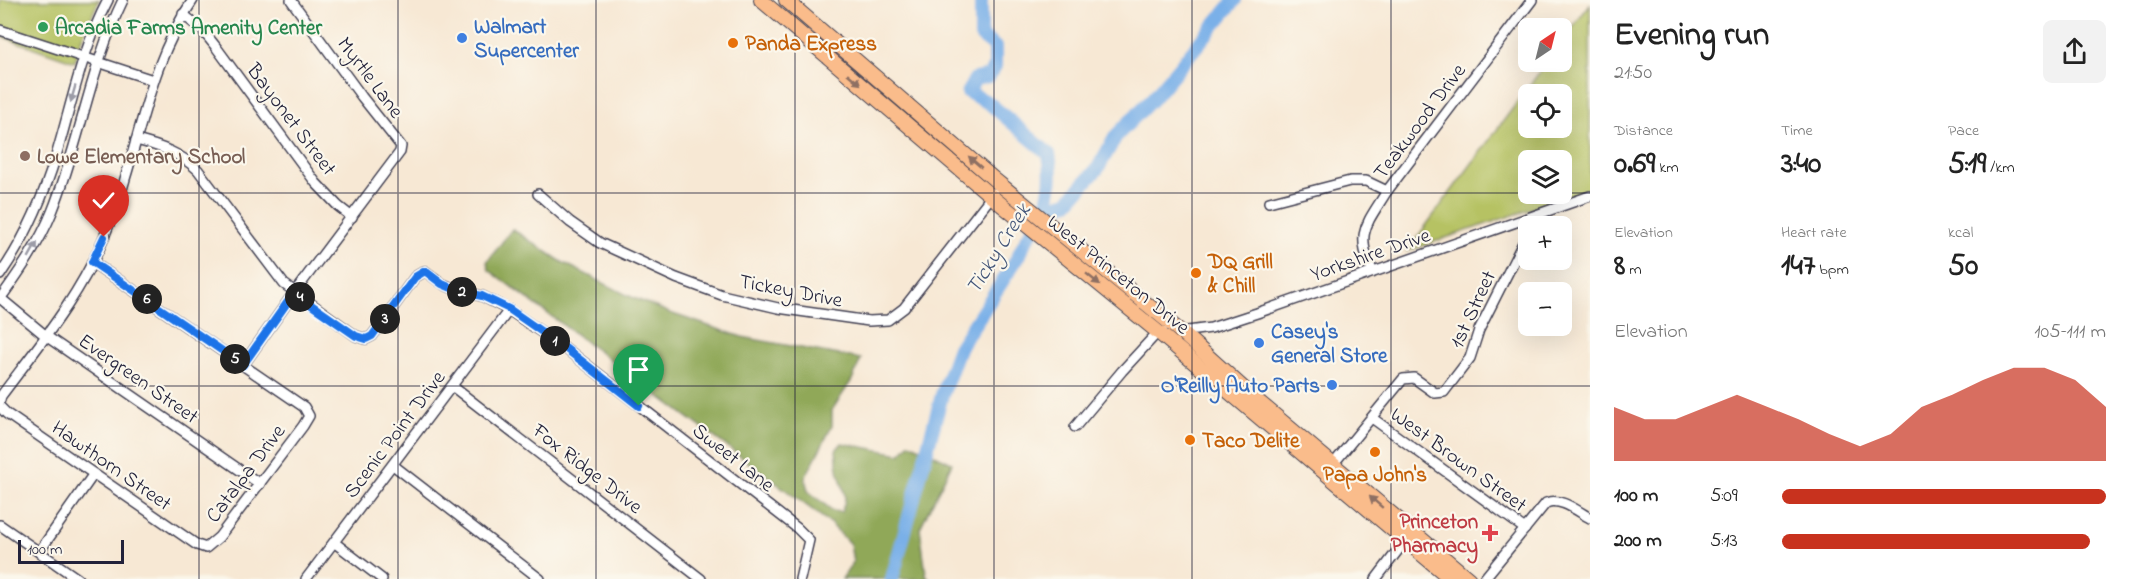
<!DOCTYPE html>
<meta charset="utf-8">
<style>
:root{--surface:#fff;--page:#f2f2f2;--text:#222;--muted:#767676;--accent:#c8321e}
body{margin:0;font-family:"Indie Flower",sans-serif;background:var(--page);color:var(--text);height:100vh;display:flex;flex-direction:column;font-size:22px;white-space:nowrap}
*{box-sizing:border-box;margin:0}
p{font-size:20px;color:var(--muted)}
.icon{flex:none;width:33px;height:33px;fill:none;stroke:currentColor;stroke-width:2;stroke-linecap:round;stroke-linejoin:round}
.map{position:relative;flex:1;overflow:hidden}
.sheet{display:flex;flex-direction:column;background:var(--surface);width:540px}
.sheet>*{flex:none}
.needle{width:39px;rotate:35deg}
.controls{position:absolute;left:1518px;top:18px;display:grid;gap:12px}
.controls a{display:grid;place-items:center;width:54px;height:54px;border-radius:9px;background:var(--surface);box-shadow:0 6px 24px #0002;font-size:30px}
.scale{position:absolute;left:18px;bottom:15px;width:106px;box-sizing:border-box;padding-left:6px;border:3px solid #22223b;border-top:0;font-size:16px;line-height:21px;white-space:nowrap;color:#22223b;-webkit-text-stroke:4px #fbf7ec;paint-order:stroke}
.pin{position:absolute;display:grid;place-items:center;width:51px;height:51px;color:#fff;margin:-62px -26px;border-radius:50% 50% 50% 0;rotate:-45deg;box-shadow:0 0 6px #0007}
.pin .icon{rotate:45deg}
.km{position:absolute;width:30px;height:30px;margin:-15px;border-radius:50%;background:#222;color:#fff;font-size:16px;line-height:30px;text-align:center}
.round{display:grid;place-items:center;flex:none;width:63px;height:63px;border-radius:9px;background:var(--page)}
.headline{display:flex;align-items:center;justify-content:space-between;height:102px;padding:0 24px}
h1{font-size:33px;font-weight:700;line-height:45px}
.stats{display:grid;grid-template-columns:repeat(3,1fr);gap:9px;height:102px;padding:6px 24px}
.stats div{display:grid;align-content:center}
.stats b{font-size:30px;font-weight:700}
.stats small{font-size:16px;font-weight:400}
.stats p{font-size:16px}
.chart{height:168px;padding:12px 24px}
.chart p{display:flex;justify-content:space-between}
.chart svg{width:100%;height:108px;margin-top:6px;fill:var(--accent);opacity:.7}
ul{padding:0 24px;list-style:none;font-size:20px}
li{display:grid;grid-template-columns:96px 72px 1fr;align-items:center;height:45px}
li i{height:15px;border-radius:8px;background:var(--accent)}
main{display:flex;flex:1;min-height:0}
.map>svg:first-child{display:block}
.green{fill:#b6c263;stroke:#6c724f;stroke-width:1.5;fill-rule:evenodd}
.forest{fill:#90a859;stroke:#59654a;stroke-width:1.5}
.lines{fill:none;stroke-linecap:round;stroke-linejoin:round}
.river{stroke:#7ab0e8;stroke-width:14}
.minor-casing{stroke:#424052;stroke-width:12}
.highway-casing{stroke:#424052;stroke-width:16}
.minor{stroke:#fff;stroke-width:9}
.highway{stroke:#fabc8b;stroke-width:14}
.oneway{fill:#8e6f63}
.oneway2{fill:#9c9ca7}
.route-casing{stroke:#fff;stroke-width:12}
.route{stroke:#1a73e8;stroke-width:8}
.grid{fill:none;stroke:#22223b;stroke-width:1.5;stroke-opacity:0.55}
.leisure-dot{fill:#2e9e5b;stroke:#fbf7ec;stroke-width:2}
.shop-dot{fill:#3f7fe0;stroke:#fbf7ec;stroke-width:2}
.food-dot{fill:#e8710a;stroke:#fbf7ec;stroke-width:2}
.education-dot{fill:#8d6e63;stroke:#fbf7ec;stroke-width:2}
.health-dot{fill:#e0444e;stroke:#fbf7ec;stroke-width:2}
.labels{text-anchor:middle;stroke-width:4.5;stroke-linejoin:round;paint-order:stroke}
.shop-label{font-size:21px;font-weight:bold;fill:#366cbe;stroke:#fbf7ec;text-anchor:start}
.leisure-label{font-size:21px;font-weight:bold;fill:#27864d;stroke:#fbf7ec;text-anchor:start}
.food-label{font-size:21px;font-weight:bold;fill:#c56008;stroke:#fbf7ec;text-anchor:start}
.street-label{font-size:21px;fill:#22223b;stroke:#fbf7ec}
.education-label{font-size:21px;font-weight:bold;fill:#785e54;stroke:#fbf7ec;text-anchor:start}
.health-label{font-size:21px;font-weight:bold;fill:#be3a42;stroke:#fbf7ec;text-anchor:end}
.water-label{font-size:22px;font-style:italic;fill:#415478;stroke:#fbf7ec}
</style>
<main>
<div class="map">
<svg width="1590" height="579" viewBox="0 0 1590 579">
<rect width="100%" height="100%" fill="#fbf7ec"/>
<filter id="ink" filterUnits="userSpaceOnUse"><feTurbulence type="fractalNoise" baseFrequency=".0167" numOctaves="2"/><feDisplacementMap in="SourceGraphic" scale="12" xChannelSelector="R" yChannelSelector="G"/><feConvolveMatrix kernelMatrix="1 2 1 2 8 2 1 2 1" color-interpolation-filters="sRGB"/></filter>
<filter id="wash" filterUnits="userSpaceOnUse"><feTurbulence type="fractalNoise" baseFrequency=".008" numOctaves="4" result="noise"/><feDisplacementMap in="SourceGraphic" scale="24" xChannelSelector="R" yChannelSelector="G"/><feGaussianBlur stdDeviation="1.35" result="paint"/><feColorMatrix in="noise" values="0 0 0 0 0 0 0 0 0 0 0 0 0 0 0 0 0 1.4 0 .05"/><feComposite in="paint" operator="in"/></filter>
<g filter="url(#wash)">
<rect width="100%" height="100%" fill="#f7e8d4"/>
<g class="green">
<path d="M0,0H99L79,45L75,62L0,36Z"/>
<path d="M1590,4V189L1407,251L1547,62H1562V42ZM1528,94H1562V128H1528ZM1528,160H1562V194H1528Z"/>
</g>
<path class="forest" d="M512,229L562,262L627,295L670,313L742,337L861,359L852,380L832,410V426L805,478L808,491L833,511L841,512C850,494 841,487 838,469C837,463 837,456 836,450L842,443L900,454L910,443L952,463L920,528L926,574L929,579H842L853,562L850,544L830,523L489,270L487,262Z"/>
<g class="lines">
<g class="river">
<path d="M1046,208L1068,202L1098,168L1116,136L1154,97L1235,0"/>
<path d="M892,579L942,395L959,348L1018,257C1024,238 1041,222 1046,206C1051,190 1052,171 1049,154L989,103L968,92L975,79L989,76L995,66V47L981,36V0"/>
</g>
</g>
</g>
<g filter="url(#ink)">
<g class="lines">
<g class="minor-casing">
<g id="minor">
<path d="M183,14L204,32L216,47L316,183L338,206L352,217"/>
<path d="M0,30L153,80"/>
<path d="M136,140C160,146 180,153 198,170L284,284L356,336L366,339L372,336L415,277L425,271L443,284L459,291L482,296L509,310L565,348L797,528L809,540L800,579"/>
<path d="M538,194L570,222L600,243L676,278L722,295L778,308L869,321L888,320L904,308L994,193"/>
<path d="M1269,202L1350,181H1366L1387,191"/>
<path d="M1373,272C1354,233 1367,224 1387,191L1532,0"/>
<path d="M0,275C25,239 43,198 56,156C72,103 82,49 108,0"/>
<path d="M0,298L46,336L260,484"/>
<path d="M0,299C20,271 39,244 52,212C80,143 90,68 123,0"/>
<path d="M1180,332L1211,328L1257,313L1590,196"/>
<path d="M243,365L294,293L400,152L401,146L362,97L291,0"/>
<path d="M452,386L701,579"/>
<path d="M0,400L1,396C39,345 81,295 105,235C112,216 120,198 125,179C144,117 155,55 193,0"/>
<path d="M0,407L7,414L197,545L206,548L219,537L303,426L309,416L304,407L92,262"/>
<path d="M1372,418L1525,529"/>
<path d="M1075,427L1122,371L1158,332H1163"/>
<path d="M393,465L540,579"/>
<path d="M1330,468L1403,379L1414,378L1435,393L1444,392L1447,388L1470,358L1479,330L1528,233"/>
<path d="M0,525L78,579"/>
<path d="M335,543L382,579"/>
<path d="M39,552L93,475"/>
<path d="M306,579L509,310"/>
<path d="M1376,579L1405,541"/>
<path d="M1484,579L1546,503C1561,497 1577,511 1590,518"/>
</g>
</g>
<g class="highway-casing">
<g id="highway">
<path d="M761,0L991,196L1158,332L1451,579"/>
<path d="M786,0L996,181L1181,332L1253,397L1469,579"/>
</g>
</g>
<use href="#minor" class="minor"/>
<use href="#highway" class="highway"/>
</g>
<defs><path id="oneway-solid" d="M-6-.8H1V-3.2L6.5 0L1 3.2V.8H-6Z" transform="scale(1.5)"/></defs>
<g class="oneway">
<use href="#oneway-solid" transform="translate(854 79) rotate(40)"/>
<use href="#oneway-solid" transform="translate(975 162) rotate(-139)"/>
<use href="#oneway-solid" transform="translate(1093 279) rotate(39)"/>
<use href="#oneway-solid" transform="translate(1376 502) rotate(-139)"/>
</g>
<g class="oneway2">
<use href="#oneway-solid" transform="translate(73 94) rotate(106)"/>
<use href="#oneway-solid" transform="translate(33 250) rotate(-60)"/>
</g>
</g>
<g class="lines" filter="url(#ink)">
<g class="route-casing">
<path id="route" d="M104,237L92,262L243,365L294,293L356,336L366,339L372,336L415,277L425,271L442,284L459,291L482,296L509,309L565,348L639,406"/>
</g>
<use href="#route" class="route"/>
</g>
<path class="grid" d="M199,0V579M398,0V579M596,0V579M795,0V579M994,0V579M1192,0V579M1391,0V579M0,193H1528M1562,193H1590M0,386H1590"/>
<circle class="leisure-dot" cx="43" cy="27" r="6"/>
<g class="shop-dot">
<circle cx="462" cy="38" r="6"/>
<circle cx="1259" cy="343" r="6"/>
<circle cx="1332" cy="385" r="6"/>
</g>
<g class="food-dot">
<circle cx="733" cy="43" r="6"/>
<circle cx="1196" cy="273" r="6"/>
<circle cx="1190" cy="440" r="6"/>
<circle cx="1375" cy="452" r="6"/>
</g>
<circle class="education-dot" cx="25" cy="156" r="6"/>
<path class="health-dot" d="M1487 524h6v6h6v6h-6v6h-6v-6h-6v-6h6z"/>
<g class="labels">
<g class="shop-label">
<text x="474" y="33">Walmart<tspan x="474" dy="24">Supercenter</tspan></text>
<text x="1271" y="338">Casey's<tspan x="1271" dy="24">General Store</tspan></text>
<text x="1320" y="392" text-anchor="end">O'Reilly Auto Parts</text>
</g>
<g class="leisure-label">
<text x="55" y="34">Arcadia Farms Amenity Center</text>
</g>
<g class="food-label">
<text x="745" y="50">Panda Express</text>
<text x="1208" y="268">DQ Grill<tspan x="1208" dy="24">&amp; Chill</tspan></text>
<text x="1202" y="447">Taco Delite</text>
<text x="1375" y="481" text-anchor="middle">Papa John's</text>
</g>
<g class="street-label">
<text transform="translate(371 77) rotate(53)" y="7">Myrtle Lane</text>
<text transform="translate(292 119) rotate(53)" y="7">Bayonet Street</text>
<text transform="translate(1419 121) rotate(-53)" y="7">Teakwood Drive</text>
<text transform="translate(1370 254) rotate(-19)" y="7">Yorkshire Drive</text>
<text transform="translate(1119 274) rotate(39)" y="7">West Princeton Drive</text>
<text transform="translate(791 290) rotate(11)" y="7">Tickey Drive</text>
<text transform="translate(1472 309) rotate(-65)" y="7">1st Street</text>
<text transform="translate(139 378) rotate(35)" y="7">Evergreen Street</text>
<text transform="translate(394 434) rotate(-53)" y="7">Scenic Point Drive</text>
<text transform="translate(734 457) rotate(38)" y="7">Sweet Lane</text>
<text transform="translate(1459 459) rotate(36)" y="7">West Brown Street</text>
<text transform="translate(112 465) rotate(35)" y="7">Hawthorn Street</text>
<text transform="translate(588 468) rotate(38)" y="7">Fox Ridge Drive</text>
<text transform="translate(245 473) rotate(-53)" y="7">Catalpa Drive</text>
</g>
<g class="education-label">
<text x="37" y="163">Lowe Elementary School</text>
</g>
<g class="health-label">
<text x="1478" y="528">Princeton<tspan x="1478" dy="24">Pharmacy</tspan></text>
</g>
<g class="water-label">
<text transform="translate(997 248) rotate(-58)" y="8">Ticky Creek</text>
</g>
</g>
</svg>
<div class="controls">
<a><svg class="needle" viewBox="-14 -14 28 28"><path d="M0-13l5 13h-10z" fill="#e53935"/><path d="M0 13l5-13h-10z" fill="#767676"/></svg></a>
<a><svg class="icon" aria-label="locate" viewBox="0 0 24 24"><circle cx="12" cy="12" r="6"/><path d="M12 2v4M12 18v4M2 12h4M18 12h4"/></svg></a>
<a><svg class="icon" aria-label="layers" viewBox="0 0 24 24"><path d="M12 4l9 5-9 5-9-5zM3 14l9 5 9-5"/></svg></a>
<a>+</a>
<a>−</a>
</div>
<div class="scale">100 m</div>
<div class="pin" style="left:639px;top:406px;background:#1e9e55"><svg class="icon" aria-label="arrive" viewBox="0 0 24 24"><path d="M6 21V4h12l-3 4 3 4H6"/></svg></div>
<div class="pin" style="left:104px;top:237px;background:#d93025"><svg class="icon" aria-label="check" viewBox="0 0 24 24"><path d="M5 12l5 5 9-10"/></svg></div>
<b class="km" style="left:555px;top:341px">1</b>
<b class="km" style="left:462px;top:292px">2</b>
<b class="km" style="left:385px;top:319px">3</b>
<b class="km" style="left:300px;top:297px">4</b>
<b class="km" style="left:235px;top:359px">5</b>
<b class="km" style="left:147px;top:299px">6</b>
</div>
<section class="sheet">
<div class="headline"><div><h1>Evening run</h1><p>21:50</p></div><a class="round"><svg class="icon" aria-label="share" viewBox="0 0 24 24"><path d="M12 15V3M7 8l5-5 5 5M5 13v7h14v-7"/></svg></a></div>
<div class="stats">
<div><p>Distance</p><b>0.69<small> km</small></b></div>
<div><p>Time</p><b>3:40</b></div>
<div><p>Pace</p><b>5:19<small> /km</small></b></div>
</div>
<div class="stats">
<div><p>Elevation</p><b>8<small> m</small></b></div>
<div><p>Heart rate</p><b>147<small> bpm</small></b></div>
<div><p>kcal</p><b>50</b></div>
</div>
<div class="chart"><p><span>Elevation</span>105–111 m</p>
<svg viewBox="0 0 160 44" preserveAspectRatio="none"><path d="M0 44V22L10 27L20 27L30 22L40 17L50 22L60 27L70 33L80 38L90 33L100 22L110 17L120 11L130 6L140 6L150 11L160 22V44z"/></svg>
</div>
<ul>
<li><b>100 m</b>5:09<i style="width:100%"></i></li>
<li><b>200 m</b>5:13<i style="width:95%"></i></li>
</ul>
</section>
</main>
